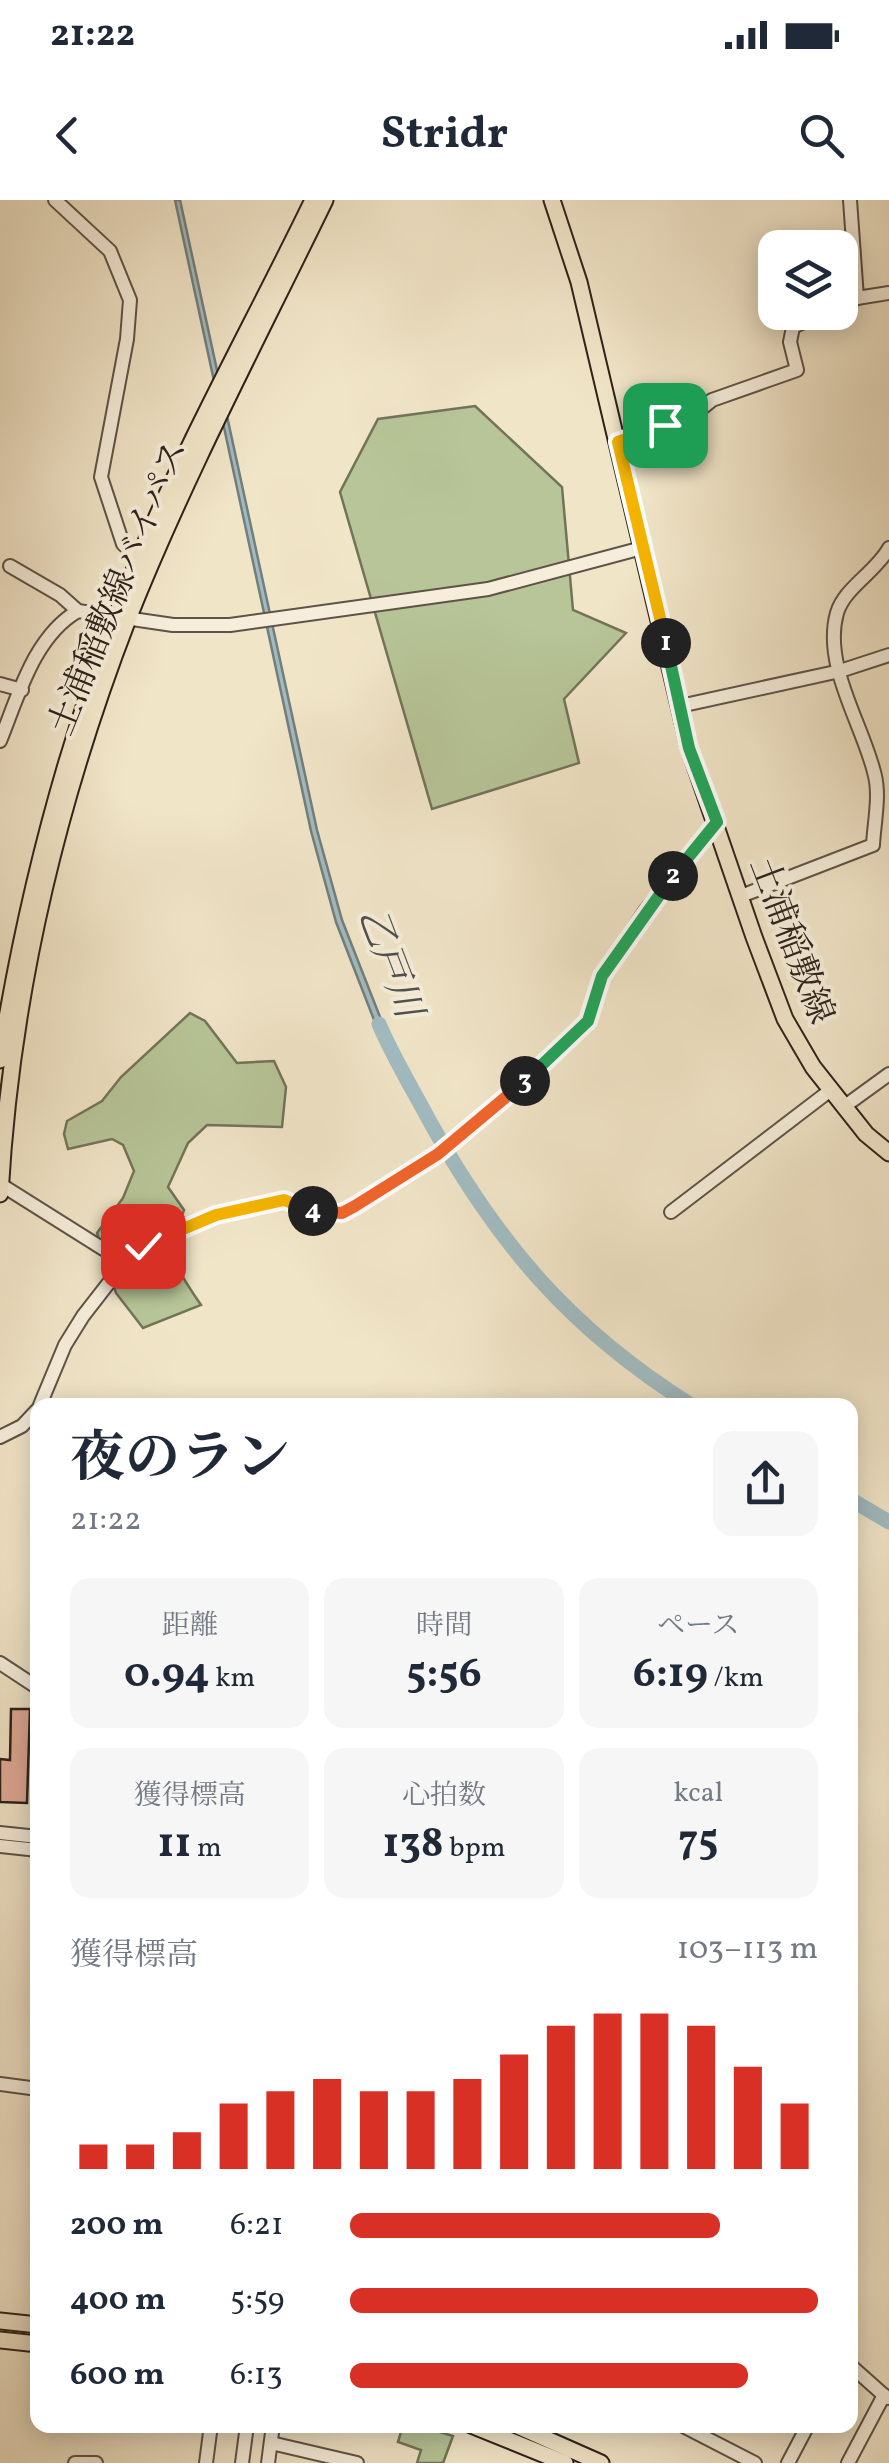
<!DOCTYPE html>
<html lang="ja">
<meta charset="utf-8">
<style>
:root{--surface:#fff;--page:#f6f6f7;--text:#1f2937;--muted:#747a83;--accent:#d93025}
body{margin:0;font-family:Vollkorn,"Noto Serif JP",serif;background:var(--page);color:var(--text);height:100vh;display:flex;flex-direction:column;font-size:38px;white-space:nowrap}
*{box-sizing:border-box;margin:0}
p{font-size:32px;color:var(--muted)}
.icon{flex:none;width:55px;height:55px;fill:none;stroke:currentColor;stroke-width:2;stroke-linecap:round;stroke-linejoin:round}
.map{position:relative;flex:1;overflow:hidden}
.drawer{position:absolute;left:30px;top:1198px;width:828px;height:1035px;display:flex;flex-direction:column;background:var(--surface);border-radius:20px;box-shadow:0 5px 25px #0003}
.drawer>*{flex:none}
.fabs{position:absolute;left:758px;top:30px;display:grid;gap:20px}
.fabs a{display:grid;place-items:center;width:100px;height:100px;border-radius:20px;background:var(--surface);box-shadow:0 5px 25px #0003;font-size:50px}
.pin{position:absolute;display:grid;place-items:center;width:85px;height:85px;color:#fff;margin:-42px;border-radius:20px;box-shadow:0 5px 15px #0006}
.km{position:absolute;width:50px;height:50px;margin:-25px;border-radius:50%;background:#222;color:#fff;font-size:28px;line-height:50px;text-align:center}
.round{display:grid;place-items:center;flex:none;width:105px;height:105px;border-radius:20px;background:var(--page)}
.summary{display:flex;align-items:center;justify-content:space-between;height:170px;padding:0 40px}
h1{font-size:55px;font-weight:700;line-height:75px}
.metrics{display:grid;grid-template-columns:repeat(3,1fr);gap:15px;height:170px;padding:10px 40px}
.metrics div{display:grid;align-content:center;border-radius:20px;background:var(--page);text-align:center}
.metrics b{font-size:42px;font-weight:700}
.metrics small{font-size:28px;font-weight:400}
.metrics p{font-size:28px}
.chart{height:280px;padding:20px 40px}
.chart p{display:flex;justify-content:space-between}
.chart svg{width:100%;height:180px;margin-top:10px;stroke:var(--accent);stroke-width:6}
ul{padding:0 40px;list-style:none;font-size:32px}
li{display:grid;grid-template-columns:160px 120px 1fr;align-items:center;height:75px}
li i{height:25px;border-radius:12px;background:var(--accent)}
.status{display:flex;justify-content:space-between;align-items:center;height:70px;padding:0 50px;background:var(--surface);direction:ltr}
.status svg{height:28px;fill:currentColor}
header{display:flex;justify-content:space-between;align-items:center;height:130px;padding:0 40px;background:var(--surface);font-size:45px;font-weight:700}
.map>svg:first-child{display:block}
.green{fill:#b7c598;stroke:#727459;stroke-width:2.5}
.water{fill:#a1bcc1;stroke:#737e7e;stroke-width:2.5}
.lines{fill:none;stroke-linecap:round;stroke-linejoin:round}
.river{stroke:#a1bcc1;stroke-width:15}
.building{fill:#e1ab98;stroke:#2d221a;stroke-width:2.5}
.minor-casing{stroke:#5e5346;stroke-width:16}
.major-casing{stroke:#2d221a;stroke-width:19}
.minor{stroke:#f6eedb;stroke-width:12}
.major{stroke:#f1e5c8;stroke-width:15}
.split-1-casing{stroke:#fff;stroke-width:20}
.split-2-casing{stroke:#fff;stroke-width:20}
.split-3-casing{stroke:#fff;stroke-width:20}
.split-4-casing{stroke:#fff;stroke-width:20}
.split-5-casing{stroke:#fff;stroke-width:20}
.split-1{stroke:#f5b400;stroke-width:12}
.split-2{stroke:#22a559;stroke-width:12}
.split-3{stroke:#22a559;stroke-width:12}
.split-4{stroke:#f0652b;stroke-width:12}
.split-5{stroke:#f5b400;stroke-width:12}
.labels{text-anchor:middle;stroke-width:8;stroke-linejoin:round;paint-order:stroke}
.street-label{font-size:35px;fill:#2d221a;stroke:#f6eedb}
.water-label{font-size:38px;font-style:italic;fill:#50504c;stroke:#f6eedb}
</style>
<div class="status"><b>21:22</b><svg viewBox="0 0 49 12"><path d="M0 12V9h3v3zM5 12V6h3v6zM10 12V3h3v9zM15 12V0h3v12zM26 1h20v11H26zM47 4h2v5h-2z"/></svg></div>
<header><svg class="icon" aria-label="back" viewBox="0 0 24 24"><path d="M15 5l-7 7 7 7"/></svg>Stridr<svg class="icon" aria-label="search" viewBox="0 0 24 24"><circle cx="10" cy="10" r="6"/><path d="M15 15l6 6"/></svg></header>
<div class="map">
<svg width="889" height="2263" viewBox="0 0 889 2263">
<rect width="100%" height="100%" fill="#f1e5c8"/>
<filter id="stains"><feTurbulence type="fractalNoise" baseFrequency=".002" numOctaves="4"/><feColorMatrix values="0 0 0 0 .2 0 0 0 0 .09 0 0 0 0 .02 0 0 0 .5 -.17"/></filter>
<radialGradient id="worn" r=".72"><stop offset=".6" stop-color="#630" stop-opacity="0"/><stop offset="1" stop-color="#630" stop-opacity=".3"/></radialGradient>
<g class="green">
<path d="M475,206L562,287L573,410L626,433L564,499L579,563L432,609L340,292L378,219Z"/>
<path d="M190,813L205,821L237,863L274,861L286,887L282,927L207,925L188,943L168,987L184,1010C167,1056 174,1065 201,1105L143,1128L116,1093L97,1033L123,998L134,971L123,945L112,939L68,949L64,934L67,921L102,901L121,877Z"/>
<path d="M403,2225H417L453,2236L443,2263H417L421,2250L398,2242Z"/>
</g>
<path class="water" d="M175,0H180L317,630L342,720L389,840L383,843L336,722L311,631Z"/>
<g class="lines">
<g class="river">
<path d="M379,824C393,857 412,888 429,920C498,1044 570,1129 691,1205"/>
<path d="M850,1299L889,1322"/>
</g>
</g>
<path class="building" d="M11,1509H30L27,1603L0,1602V1559L10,1560Z"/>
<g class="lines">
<g class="minor-casing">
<g id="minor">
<path d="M55,0L110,51L130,100L127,139L101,277L123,344L139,359"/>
<path d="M850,0L857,98"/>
<path d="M840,105L857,98L889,93"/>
<path d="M618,241L689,219L712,200L797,170L790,142L793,127L825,112"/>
<path d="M10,366L60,395L78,411"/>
<path d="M0,484L22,490"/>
<path d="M680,506L840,471L889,455"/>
<path d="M0,541C18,497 34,436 78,411L173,425H230L488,389L642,348"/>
<path d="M741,696L873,645C874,624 880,597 875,576C864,526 822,466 837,413C844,388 876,372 889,348"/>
<path d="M845,906L889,874"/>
<path d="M0,984L124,1062"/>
<path d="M671,1012L832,889"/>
<path d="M40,1205L65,1145L83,1116L132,1053L215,1015L284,1000L315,1011L342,1013L437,954L528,878L588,821L602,777L645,711L717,622"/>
<path d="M0,1237L22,1226L38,1209"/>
<path d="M0,1463L38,1488"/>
<path d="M0,1633L38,1637"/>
<path d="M0,1646L38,1650"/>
<path d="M0,1884L38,1889"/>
<path d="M850,2165L887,2198"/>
<path d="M681,2225L755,2263"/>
<path d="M271,2243L357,2263"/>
<path d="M75,2263H96"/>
<path d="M206,2263L211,2225"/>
<path d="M242,2263L247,2225"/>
<path d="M268,2263L273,2225"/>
<path d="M788,2263L808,2225"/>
<path d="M848,2263L884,2195"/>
</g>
</g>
<g class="major-casing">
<g id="major">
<path d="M552,0L579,82L689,548L754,737L785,819L813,867L866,934L889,953"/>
<path d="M0,860C27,689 71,523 137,363C188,239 255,120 313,0"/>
<path d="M0,994C11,797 57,603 128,419C185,276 258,138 325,0"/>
<path d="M0,2121L38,2125"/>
<path d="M0,2140L38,2144"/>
<path d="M471,2225L565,2263"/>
<path d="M515,2225L601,2263"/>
</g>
</g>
<use href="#minor" class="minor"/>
<use href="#major" class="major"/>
</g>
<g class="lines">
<g class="split-1-casing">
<path id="split-1" d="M665,225L618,242L666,443"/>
</g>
<g class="split-2-casing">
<path id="split-2" d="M666,443L689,548L717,622L673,676"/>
</g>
<g class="split-3-casing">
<path id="split-3" d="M525,881L588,821L602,776L673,676"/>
</g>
<g class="split-4-casing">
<path id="split-4" d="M313,1011L342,1013L355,1006L438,954L525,881"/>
</g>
<g class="split-5-casing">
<path id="split-5" d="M143,1046L216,1015L284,1000L313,1011"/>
</g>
<use href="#split-1" class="split-1"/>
<use href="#split-2" class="split-2"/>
<use href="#split-3" class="split-3"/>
<use href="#split-4" class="split-4"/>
<use href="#split-5" class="split-5"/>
</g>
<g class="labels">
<g class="street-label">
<text transform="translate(117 387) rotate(-68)" y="12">土浦稲敷線バイパス</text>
<text transform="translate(793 740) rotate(69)" y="12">土浦稲敷線</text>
</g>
<g class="water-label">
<text transform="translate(391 762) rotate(69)" y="13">乙戸川</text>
</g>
</g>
<rect width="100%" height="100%" filter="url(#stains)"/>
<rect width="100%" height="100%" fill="url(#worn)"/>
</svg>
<div class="fabs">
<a><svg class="icon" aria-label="layers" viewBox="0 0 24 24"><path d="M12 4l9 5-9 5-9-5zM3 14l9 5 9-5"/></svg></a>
</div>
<div class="pin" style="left:665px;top:225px;background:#1e9e55"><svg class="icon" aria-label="arrive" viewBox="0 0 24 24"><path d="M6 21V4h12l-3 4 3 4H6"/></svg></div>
<div class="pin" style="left:143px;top:1046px;background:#d93025"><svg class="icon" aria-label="check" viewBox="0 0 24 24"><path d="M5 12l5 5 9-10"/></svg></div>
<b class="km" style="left:666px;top:443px">1</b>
<b class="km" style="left:673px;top:676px">2</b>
<b class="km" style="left:525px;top:881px">3</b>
<b class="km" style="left:313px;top:1011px">4</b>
<section class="drawer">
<div class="summary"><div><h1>夜のラン</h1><p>21:22</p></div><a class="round"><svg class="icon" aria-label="share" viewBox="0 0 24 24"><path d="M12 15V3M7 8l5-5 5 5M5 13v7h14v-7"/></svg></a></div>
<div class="metrics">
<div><p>距離</p><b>0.94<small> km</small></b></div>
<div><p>時間</p><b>5:56</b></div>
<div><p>ペース</p><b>6:19<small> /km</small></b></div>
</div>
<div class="metrics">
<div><p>獲得標高</p><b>11<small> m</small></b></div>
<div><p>心拍数</p><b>138<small> bpm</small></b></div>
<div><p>kcal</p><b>75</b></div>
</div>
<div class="chart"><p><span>獲得標高</span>103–113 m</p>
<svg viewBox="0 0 160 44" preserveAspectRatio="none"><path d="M5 44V38M15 44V38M25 44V35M35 44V28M45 44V25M55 44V22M65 44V25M75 44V25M85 44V22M95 44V16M105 44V9M115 44V6M125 44V6M135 44V9M145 44V19M155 44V28"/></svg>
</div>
<ul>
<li><b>200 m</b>6:21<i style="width:79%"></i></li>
<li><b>400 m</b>5:59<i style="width:100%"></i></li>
<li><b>600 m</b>6:13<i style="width:85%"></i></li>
</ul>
</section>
</div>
